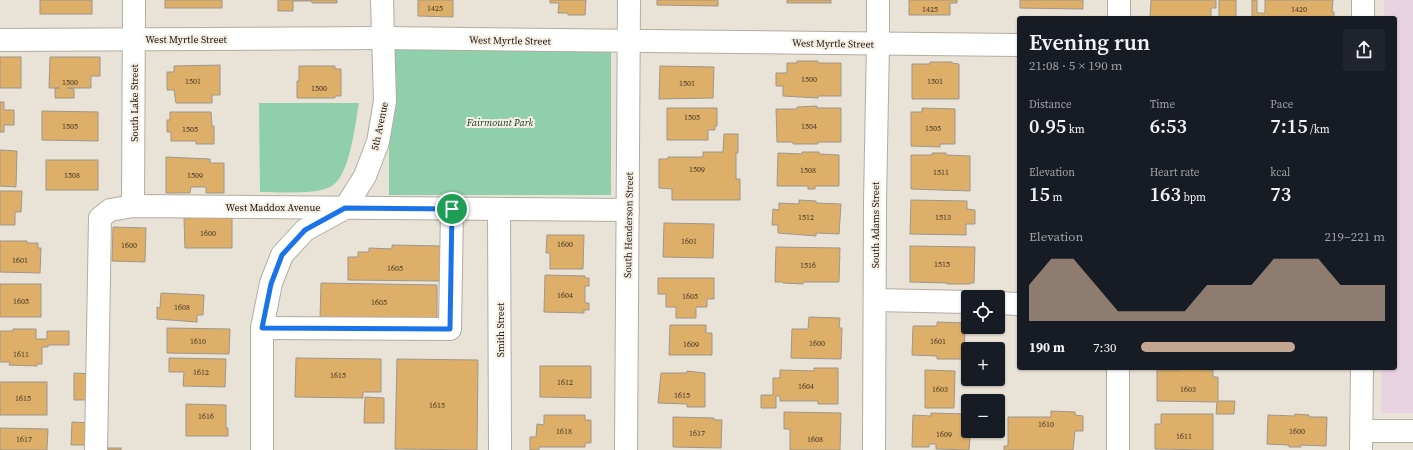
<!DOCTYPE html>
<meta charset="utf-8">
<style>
:root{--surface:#171b24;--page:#20242c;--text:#f1f3f6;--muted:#9ea1a6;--accent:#c2a691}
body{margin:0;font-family:"Source Serif 4",serif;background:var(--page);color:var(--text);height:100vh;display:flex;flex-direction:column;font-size:15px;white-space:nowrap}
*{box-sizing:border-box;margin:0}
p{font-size:13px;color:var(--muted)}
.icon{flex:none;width:22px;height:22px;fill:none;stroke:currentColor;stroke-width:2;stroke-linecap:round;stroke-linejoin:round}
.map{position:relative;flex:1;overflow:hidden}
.panel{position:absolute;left:1017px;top:16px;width:380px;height:354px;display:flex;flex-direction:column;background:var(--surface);border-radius:4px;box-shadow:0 1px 3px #0004}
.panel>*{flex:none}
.controls{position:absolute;left:961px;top:290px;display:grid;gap:8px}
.controls a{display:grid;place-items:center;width:44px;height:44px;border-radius:4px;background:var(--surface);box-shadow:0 1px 3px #0004;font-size:20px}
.pin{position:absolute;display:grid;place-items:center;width:34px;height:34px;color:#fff;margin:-17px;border:2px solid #fff;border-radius:50%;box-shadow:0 1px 4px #0007}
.round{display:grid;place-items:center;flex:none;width:42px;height:42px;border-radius:4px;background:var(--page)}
.overview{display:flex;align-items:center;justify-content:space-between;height:68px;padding:0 12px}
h1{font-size:22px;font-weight:600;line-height:30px}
.stats{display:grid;grid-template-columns:repeat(3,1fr);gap:6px;height:68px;padding:4px 12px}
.stats div{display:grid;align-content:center}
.stats b{font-size:20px;font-weight:600}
.stats small{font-size:11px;font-weight:400}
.stats p{font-size:11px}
.chart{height:112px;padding:8px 12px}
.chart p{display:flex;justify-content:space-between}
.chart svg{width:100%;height:72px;margin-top:4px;fill:var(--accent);opacity:.7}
ul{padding:0 12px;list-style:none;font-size:13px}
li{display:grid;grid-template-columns:64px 48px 1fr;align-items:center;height:30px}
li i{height:10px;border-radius:5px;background:var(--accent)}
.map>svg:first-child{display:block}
.education{fill:#e8d2e0}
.green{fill:#90cfac}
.building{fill:#deaf69;stroke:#9e978c}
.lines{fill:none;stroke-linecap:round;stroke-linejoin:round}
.minor-casing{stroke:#b3aca1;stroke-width:24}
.minor{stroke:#fff;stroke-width:22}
.route-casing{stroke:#fff;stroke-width:8}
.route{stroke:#1a73e8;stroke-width:5}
.labels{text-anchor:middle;stroke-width:4;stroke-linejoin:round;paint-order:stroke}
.number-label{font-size:8px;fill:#463824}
.street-label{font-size:10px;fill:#14110d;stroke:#f7efe3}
.park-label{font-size:10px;font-style:italic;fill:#0f3422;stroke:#f7efe3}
</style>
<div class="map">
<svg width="1413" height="450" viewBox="0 0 1413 450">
<rect width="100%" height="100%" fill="#e9e2d6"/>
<path class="education" d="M1384,0H1413V413H1381L1382,368H1395V18H1384Z"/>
<g class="green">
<rect x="389" y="49" width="222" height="146"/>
<path d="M259,103H359C355,124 350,178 330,187C315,195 277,192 260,192Z"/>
</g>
<g class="building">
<rect x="40" y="0" width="52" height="14"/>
<rect x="165" y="0" width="57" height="8"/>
<path d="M278,0H337V3H312V1H293V11H278Z"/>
<path d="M418,0H453V17L418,16Z"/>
<path d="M550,0H586L585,15H568V13H558L559,3H550Z"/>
<path d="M657,0H718V6L657,5Z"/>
<rect x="787" y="0" width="44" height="3"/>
<path d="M909,0H957V3H950V15H909Z"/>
<path d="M1020,0H1083V9L1020,8Z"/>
<path d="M1151,0H1216V8H1211V18H1150Z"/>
<rect x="1219" y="0" width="17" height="18"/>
<path d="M1252,0H1257V13H1265V0H1333L1332,12H1334V18H1252Z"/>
<rect x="0" y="57" width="21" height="31"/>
<path d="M50,57H100V76H91V88H67L74,89V98H55V88H60H49Z"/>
<path d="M797,61H818V63H841V96H818V98L783,96V86H776V73H787V63H797Z"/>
<path d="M930,62H952V63L959,64V99H912V64H930Z"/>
<path d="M220,65V95H212V103H176L174,90H167V72H174V66Z"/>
<path d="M299,66H335V69H341V96H335V98H297V81H299Z"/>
<path d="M660,66L714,67L713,98L659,99Z"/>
<path d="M0,102H4V110H14V125H4V132H0Z"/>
<path d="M817,106V108H841V142H818V144H793V142H777L776,109H797V107Z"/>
<path d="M667,108H717V126H715V130H708V140H667Z"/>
<path d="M922,108L955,109V144H940V147L911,146V112H922Z"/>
<path d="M42,111L98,112V141L42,140Z"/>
<path d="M170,112H211L212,126H214V144H196V141H171V132H167V120H170Z"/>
<path d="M724,134H738V153H736V179H740V200H672V189L659,188V159H668V157H703V152H723Z"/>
<path d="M0,150L17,151L16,187L0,186Z"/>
<path d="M802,152H819V154L839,155V186H815V189H808V186H777L778,153L802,154Z"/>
<path d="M932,153H946V155L970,156V191L911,189V155H932Z"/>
<path d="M166,157L210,159V163H224V193H206V187H191L190,193H166Z"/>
<rect x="46" y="160" width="52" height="30"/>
<path d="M0,191H22L21,212H15V225H0Z"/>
<path d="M799,200L816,201V203L841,204L839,234L816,233V236L778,233V225H772L773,209L779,210V203L799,204Z"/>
<path d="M911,200L967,201V209L975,210V224H966V235L910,234Z"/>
<path d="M190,217H224V218H232V248H185L184,218H190Z"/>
<path d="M664,223L714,224L713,258L663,257Z"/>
<path d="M113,227L146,228L145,262L112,261Z"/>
<path d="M547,235H584L583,269H550V253H546Z"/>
<path d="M0,241H27V243H38V248H41L40,273L0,272Z"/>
<path d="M392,245L441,246V281L348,280V257H358V252H369V248L392,249Z"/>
<path d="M910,246L975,247L974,283H970V284H947V283L910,282Z"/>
<path d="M776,247L840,248L839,282H803V284L783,283V282H775Z"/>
<path d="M545,275L585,276V278H589V286H585V303H589V310H584V313L544,312Z"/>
<path d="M658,278H714V299H707V307H696V318H676V307H666V294H658Z"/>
<path d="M321,283L437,285V320L320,319Z"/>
<rect x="0" y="284" width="41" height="33"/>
<path d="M161,293L204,295L203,315H197V322L157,319V307L160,308Z"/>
<path d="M809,317L840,318L839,328H842L841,359L791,358L792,329H808Z"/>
<path d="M937,322L965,323L964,359H937V356L912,355L913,326H937Z"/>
<path d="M670,325H706V333H712V355H669Z"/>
<path d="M167,328L230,329L229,354L167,353Z"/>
<path d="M13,329H36V339H47V331H69V345H48V347H42V364H37V366L9,365L10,362H0V331H13Z"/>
<path d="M169,358L226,359L225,387L183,386L184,372H169Z"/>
<path d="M296,358L381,359V392H363V398L295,397Z"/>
<path d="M397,359L478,360L477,450L395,449Z"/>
<path d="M540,366H591V398L540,397Z"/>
<path d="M814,368H838V404H818V401H780V396H776V408H761V395H773V378H780V370L814,371Z"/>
<path d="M1179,369L1213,370V377H1218V401H1235L1234,414H1216L1217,402L1157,401V370H1179Z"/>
<path d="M925,370L955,371L954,408H925Z"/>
<path d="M687,371L705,373V407H687V404L658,403L661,373H687Z"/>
<path d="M74,373L93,374V400H74Z"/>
<rect x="0" y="382" width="47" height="33"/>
<path d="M365,397L384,398V423H364Z"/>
<path d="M186,404L226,405V428H228V436H186Z"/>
<path d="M1051,411L1075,412V415L1083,416V431H1075L1073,450H1004V446H1008V417H1051Z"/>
<path d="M784,412L841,413L840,450H790V429H784Z"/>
<path d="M931,413L968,414V431H975V437H970L969,450L936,449V444H929V447H912L913,415L931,416Z"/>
<path d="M1161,414H1213V450L1155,449V424H1161Z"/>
<path d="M1295,414L1309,415V417H1327L1326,446L1301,445V447H1289V445L1267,444L1268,415L1294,416Z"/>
<path d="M544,415H585V420H591V443H585V447H539V450H530V437H536L537,424L544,425Z"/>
<path d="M673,417L714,418V420H722L721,448L673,447Z"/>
<path d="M72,422L92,423L91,445H71Z"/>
<path d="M0,428L48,429L47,450H0Z"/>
<rect x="108" y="448" width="13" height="2"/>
</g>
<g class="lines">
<g class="minor-casing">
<g id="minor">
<path d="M1119,0V18"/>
<path d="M1363,18V0"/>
<path d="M0,40L382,38L1019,45"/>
<path d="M133,206L134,0"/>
<path d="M499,209L500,450"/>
<path d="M875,300L968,302"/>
<path d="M998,303L1019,304"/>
<path d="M262,328L450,329L452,209"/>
<path d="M1362,431H1413"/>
<path d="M96,450L100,218L110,210L133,206L628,210"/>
<path d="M262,450V328L271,283L282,255L305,230L345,208L365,176L378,142L385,101L382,0"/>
<path d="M626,450L629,0"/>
<path d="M874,450L875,202L878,43V0"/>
<path d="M1118,450V368"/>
<path d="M1361,450L1362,368"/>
</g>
</g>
<use href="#minor" class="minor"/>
</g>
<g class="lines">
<g class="route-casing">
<path id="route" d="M345,208L452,209L450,329L262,328L271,284L282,255L305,230Z"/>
</g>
<use href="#route" class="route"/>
</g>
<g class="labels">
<g class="number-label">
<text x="435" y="11">1425</text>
<text x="930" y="12">1425</text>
<text x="1299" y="12">1420</text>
<text x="809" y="82">1500</text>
<text x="193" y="84">1501</text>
<text x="935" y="84">1501</text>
<text x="70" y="85">1500</text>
<text x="687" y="86">1501</text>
<text x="319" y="91">1500</text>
<text x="692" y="120">1505</text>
<text x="70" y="129">1505</text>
<text x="809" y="129">1504</text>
<text x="933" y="131">1505</text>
<text x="190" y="132">1505</text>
<text x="697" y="172">1509</text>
<text x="808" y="173">1508</text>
<text x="941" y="175">1511</text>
<text x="72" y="178">1508</text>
<text x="195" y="178">1509</text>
<text x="806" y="220">1512</text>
<text x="943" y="220">1513</text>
<text x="208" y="236">1600</text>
<text x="689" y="244">1601</text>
<text x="565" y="247">1600</text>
<text x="129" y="248">1600</text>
<text x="20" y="263">1601</text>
<text x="942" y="267">1515</text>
<text x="808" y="268">1516</text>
<text x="395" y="271">1605</text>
<text x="565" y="298">1604</text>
<text x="690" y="299">1605</text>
<text x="21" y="304">1605</text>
<text x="379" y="305">1605</text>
<text x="182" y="310">1608</text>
<text x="198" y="344">1610</text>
<text x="938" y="344">1601</text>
<text x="817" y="346">1600</text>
<text x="691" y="347">1609</text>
<text x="21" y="357">1611</text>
<text x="201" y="375">1612</text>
<text x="338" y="378">1615</text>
<text x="565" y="385">1612</text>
<text x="806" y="389">1604</text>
<text x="940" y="392">1603</text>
<text x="1188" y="392">1603</text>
<text x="682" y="398">1615</text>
<text x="23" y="401">1615</text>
<text x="437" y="408">1615</text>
<text x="206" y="419">1616</text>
<text x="1046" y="427">1610</text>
<text x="564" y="434">1618</text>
<text x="1297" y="434">1600</text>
<text x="697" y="436">1617</text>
<text x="944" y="437">1609</text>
<text x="1184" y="439">1611</text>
<text x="24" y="442">1617</text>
<text x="815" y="442">1608</text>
</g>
<g class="street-label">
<text x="186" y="43">West Myrtle Street</text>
<text transform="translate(510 40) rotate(1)" y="4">West Myrtle Street</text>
<text transform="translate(833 43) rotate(1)" y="4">West Myrtle Street</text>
<text transform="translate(134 103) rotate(-90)" y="4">South Lake Street</text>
<text transform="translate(379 126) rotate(-78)" y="4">5th Avenue</text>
<text x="273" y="211">West Maddox Avenue</text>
<text transform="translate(628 225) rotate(-89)" y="4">South Henderson Street</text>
<text transform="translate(875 225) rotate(-90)" y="4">South Adams Street</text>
<text transform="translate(500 330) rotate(-90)" y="4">Smith Street</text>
</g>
<g class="park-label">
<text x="500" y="126">Fairmount Park</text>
</g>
</g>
</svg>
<div class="controls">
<a><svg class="icon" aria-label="locate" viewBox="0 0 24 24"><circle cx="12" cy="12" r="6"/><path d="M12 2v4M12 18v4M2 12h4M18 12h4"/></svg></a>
<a>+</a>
<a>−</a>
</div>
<div class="pin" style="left:452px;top:209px;background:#1e9e55"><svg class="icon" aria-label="arrive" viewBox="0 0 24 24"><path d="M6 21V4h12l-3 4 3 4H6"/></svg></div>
<section class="panel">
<div class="overview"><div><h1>Evening run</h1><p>21:08 · 5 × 190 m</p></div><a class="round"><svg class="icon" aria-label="share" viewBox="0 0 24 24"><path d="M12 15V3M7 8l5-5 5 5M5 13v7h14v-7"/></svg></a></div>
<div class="stats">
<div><p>Distance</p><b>0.95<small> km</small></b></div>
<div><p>Time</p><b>6:53</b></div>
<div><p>Pace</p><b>7:15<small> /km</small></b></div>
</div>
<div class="stats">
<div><p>Elevation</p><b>15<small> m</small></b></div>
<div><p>Heart rate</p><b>163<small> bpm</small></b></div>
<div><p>kcal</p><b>73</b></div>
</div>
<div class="chart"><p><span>Elevation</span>219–221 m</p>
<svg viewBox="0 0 160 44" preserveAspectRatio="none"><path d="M0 44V22L10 6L20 6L30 22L40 38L50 38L60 38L70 38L80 22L90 22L100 22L110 6L120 6L130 6L140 22L150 22L160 22V44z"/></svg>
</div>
<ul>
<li><b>190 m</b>7:30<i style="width:63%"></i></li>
</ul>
</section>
</div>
